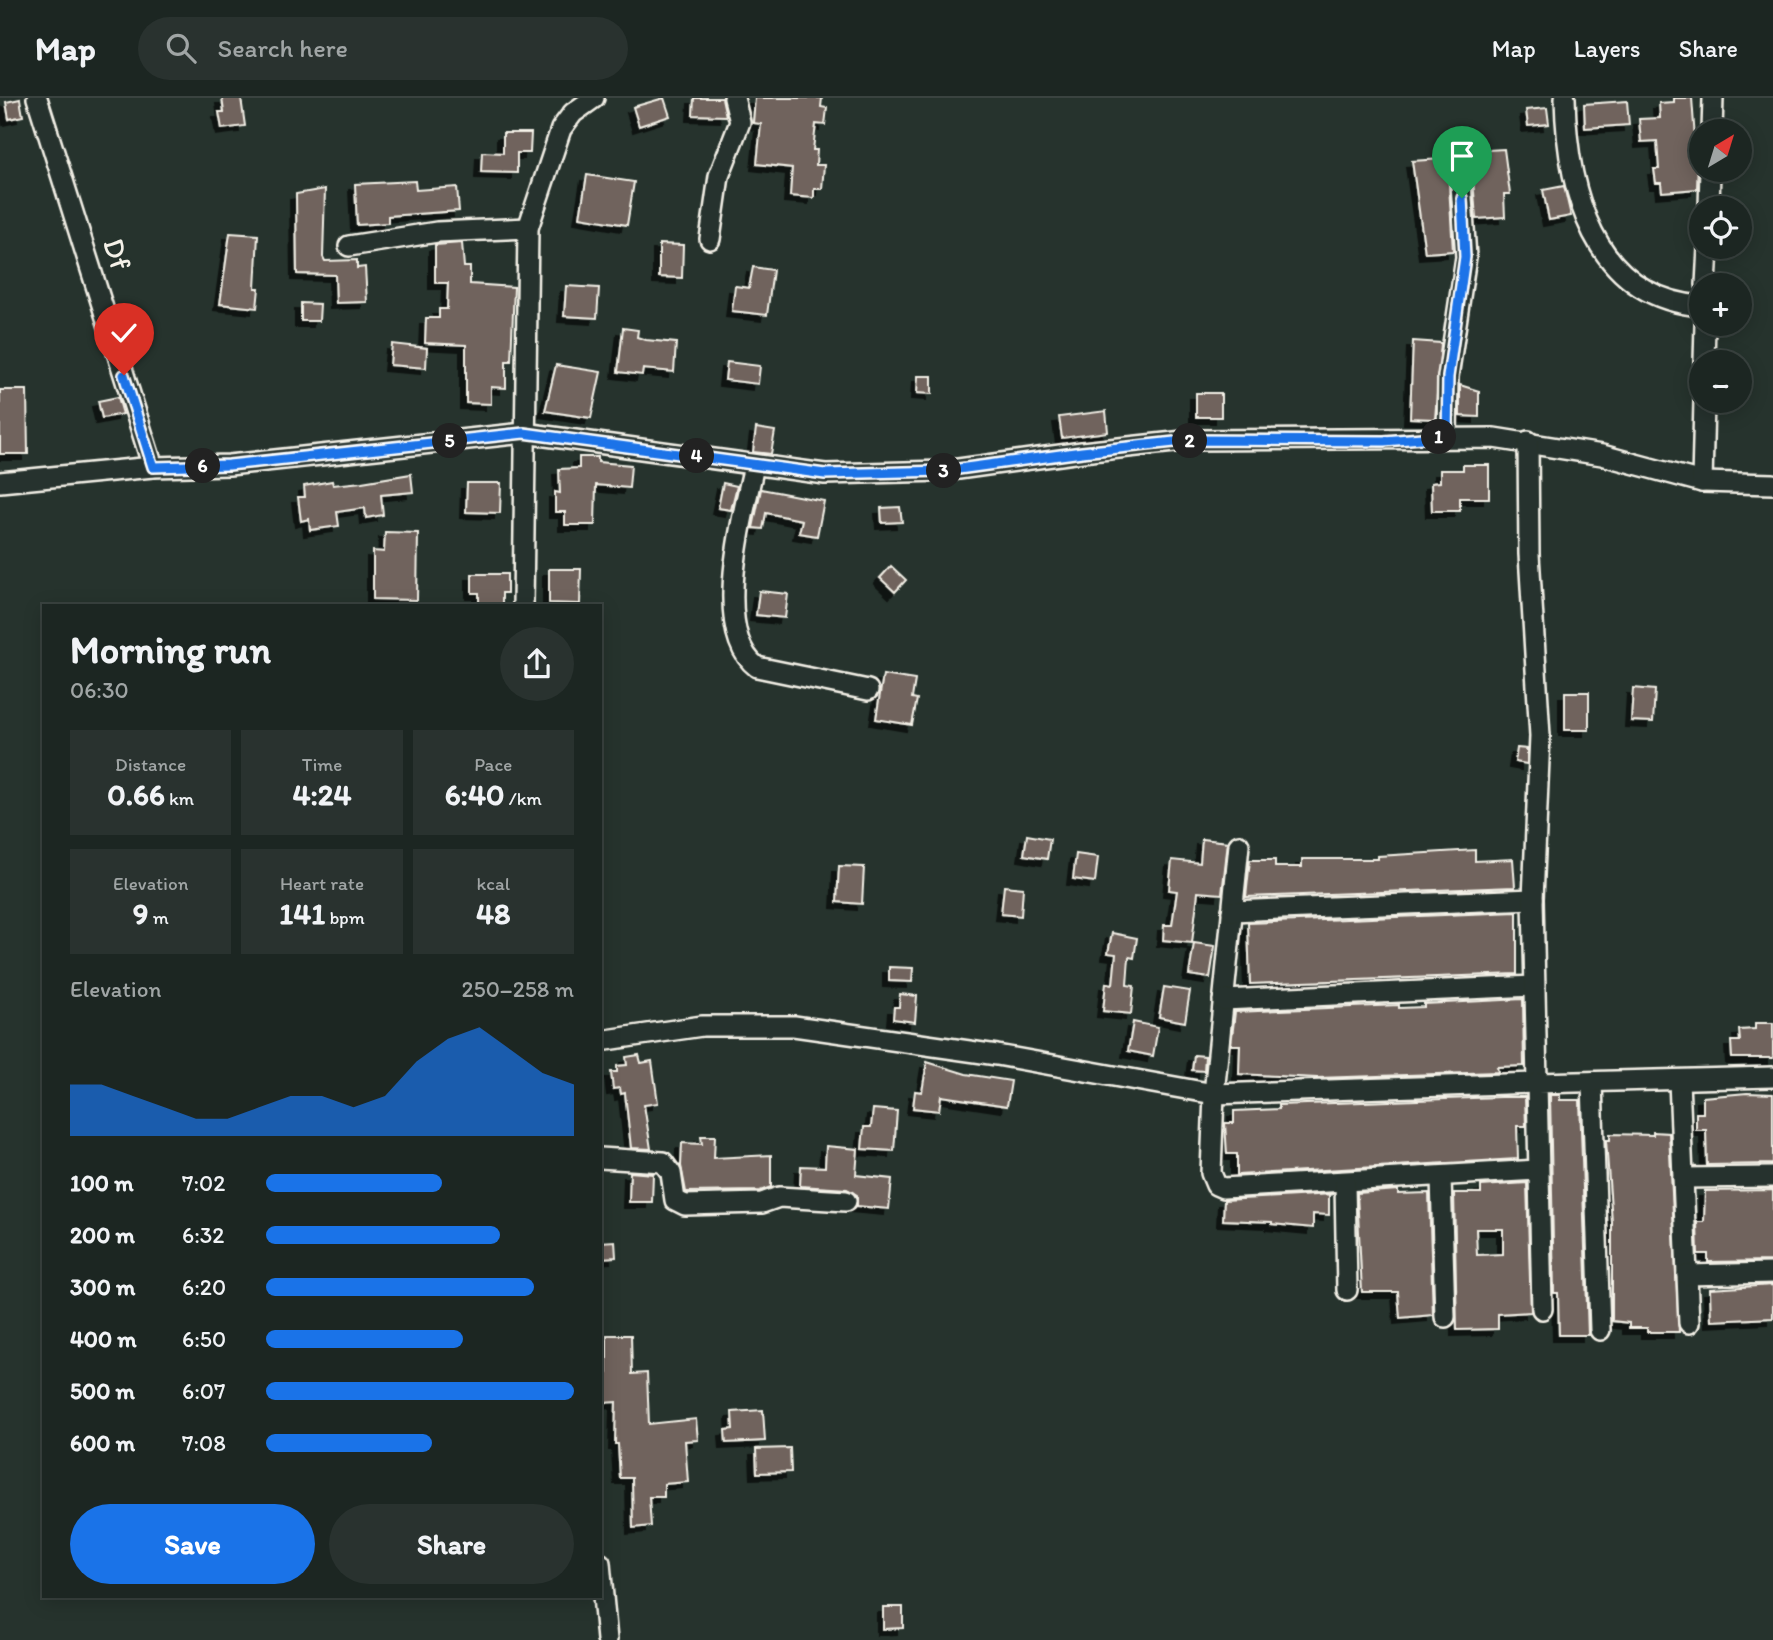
<!DOCTYPE html>
<meta charset="utf-8">
<style>
:root{--surface:#1c2622;--page:#29322f;--text:#f1f3f6;--muted:#a0a5a5;--line:#3a4340;--accent:#1a73e8}
body{margin:0;font-family:Itim,sans-serif;background:var(--page);color:var(--text);height:100vh;display:flex;flex-direction:column;font-size:26px;white-space:nowrap}
*{box-sizing:border-box;margin:0}
p{font-size:23px;color:var(--muted)}
.icon{flex:none;width:38px;height:38px;fill:none;stroke:currentColor;stroke-width:2;stroke-linecap:round;stroke-linejoin:round}
.map{position:relative;flex:1;overflow:hidden}
.sheet{position:absolute;left:42px;top:506px;width:560px;height:994px;display:flex;flex-direction:column;background:var(--surface);border-radius:0px;box-shadow:0 4px 18px #0003,0 0 0 2px var(--line)}
.sheet>*{flex:none}
.needle{width:46px;rotate:38deg}
.tools{position:absolute;left:1689px;top:21px;display:grid;gap:14px}
.tools a{display:grid;place-items:center;width:63px;height:63px;border-radius:50%;background:var(--surface);box-shadow:0 4px 18px #0003,0 0 0 2px var(--line);font-size:35px}
.pin{position:absolute;display:grid;place-items:center;width:60px;height:60px;color:#fff;margin:-72px -30px;border-radius:50% 50% 50% 0;rotate:-45deg;box-shadow:0 0 7px #0007}
.pin .icon{rotate:45deg}
.km{position:absolute;width:35px;height:35px;margin:-18px;border-radius:50%;background:#222;color:#fff;font-size:19px;line-height:35px;text-align:center}
.round{display:grid;place-items:center;flex:none;width:74px;height:74px;border-radius:37px;background:var(--page)}
.overview{display:flex;align-items:center;justify-content:space-between;height:119px;padding:0 28px}
h1{font-size:38px;font-weight:700;line-height:52px}
.stats{display:grid;grid-template-columns:repeat(3,1fr);gap:10px;height:119px;padding:7px 28px}
.stats div{display:grid;align-content:center;border-radius:0px;background:var(--page);text-align:center}
.stats b{font-size:30px;font-weight:700}
.stats small{font-size:19px;font-weight:400}
.stats p{font-size:19px}
.chart{height:196px;padding:14px 28px}
.chart p{display:flex;justify-content:space-between}
.chart svg{width:100%;height:126px;margin-top:7px;fill:var(--accent);opacity:.7}
.primary-button{display:flex;gap:14px;margin-top:auto;padding:14px 28px}
.primary-button a{flex:1;height:80px;border-radius:42px;background:var(--accent);color:#fff;font-size:28px;font-weight:700;line-height:80px;text-align:center}
.primary-button a+a{background:var(--page);color:var(--text)}
ul{padding:0 28px;list-style:none;font-size:23px}
li{display:grid;grid-template-columns:112px 84px 1fr;align-items:center;height:52px}
li i{height:18px;border-radius:9px;background:var(--accent)}
header{display:flex;align-items:center;gap:42px;box-sizing:border-box;height:98px;padding:0 35px;background:var(--surface);border-bottom:2px solid var(--line)}
header strong{font-size:33px}
nav{display:flex;gap:38px;margin-inline-start:auto;font-size:24px}
.search{width:490px;height:63px;background:var(--page);display:flex;align-items:center;gap:18px;box-sizing:border-box;padding:0 24px;border-radius:38px;color:var(--muted);font-size:26px}
.map>svg:first-child{display:block}
.building{fill:#70645d;stroke:#f4f1e8;stroke-width:2;fill-rule:evenodd;filter:url(#shadow)}
.lines{fill:none;stroke-linecap:round;stroke-linejoin:round}
.minor-casing{stroke:#f4f1e8;stroke-width:24}
.minor{stroke:#26332d;stroke-width:19}
.route-casing{stroke:#fff;stroke-width:14}
.route{stroke:#1a73e8;stroke-width:9}
.labels{text-anchor:middle;stroke-width:5;stroke-linejoin:round;paint-order:stroke}
.street-label{font-size:30px;fill:#f4f1e8;stroke:#26332d}
</style>
<header>
<strong>Map</strong>
<div class="search"><svg class="icon" aria-label="search" viewBox="0 0 24 24"><circle cx="10" cy="10" r="6"/><path d="M15 15l6 6"/></svg>Search here</div>
<nav><a>Map</a><a>Layers</a><a>Share</a></nav>
</header>
<div class="map">
<svg width="1773" height="1542" viewBox="0 0 1773 1542">
<defs>
<filter id="shadow"><feDropShadow dx="-6" dy="6" stdDeviation="0" flood-color="#0009"/></filter>
</defs>
<rect width="100%" height="100%" fill="#26332d"/>
<filter id="ink" filterUnits="userSpaceOnUse"><feTurbulence type="fractalNoise" baseFrequency=".0143" numOctaves="2"/><feDisplacementMap in="SourceGraphic" scale="14" xChannelSelector="R" yChannelSelector="G"/><feConvolveMatrix kernelMatrix="1 2 1 2 8 2 1 2 1" color-interpolation-filters="sRGB"/></filter>
<g filter="url(#ink)">
<g class="building">
<path d="M222,0H241L245,28L222,31L219,14H224Z"/>
<path d="M664,0L670,18L639,28L633,9Z"/>
<path d="M694,0H722L726,18L693,17Z"/>
<path d="M755,0H822L821,9L827,10L825,27L816,26L813,52H817L816,67H824L822,91H814V100L790,98L792,70L757,66L761,26L753,25Z"/>
<path d="M1674,0H1692L1695,41L1700,40L1701,53L1698,57L1697,91L1662,94L1661,85H1656L1654,71H1659L1657,43L1641,44L1639,21L1660,20L1659,5L1674,4Z"/>
<path d="M20,1L23,18L9,21L6,4Z"/>
<path d="M1627,3L1629,27L1585,30L1584,6Z"/>
<path d="M1547,10L1549,26L1528,28L1526,12Z"/>
<path d="M503,35H531L530,55H517V75L481,74L482,54L503,55Z"/>
<path d="M1504,51L1510,96H1504L1505,119L1476,121L1471,53Z"/>
<path d="M1441,54H1447L1453,153L1425,155L1412,63L1442,61Z"/>
<path d="M587,77L634,84L627,127L580,119Z"/>
<path d="M415,83L416,92L457,89L459,113L388,118V125L357,127L355,86Z"/>
<path d="M1564,88L1571,118L1549,122L1543,92Z"/>
<path d="M325,91L323,159L325,163L357,162V170L365,169L367,204L336,205L335,177L297,176L296,96Z"/>
<path d="M230,135L258,137L255,190H259L257,210L220,206Z"/>
<path d="M462,145L464,169H470V186L514,189L511,263H506V290L491,289V306L466,305V247L425,245L426,220H439V211H447L448,185H435V147Z"/>
<path d="M659,146L683,147L682,180L659,179Z"/>
<path d="M753,169L773,172L767,217L732,213L735,188L749,190Z"/>
<path d="M566,188L599,190L597,220L564,218Z"/>
<path d="M301,205L320,206L319,223H301Z"/>
<path d="M623,230L638,232L637,239L646,242L676,245L674,274L643,271L642,277L618,274Z"/>
<path d="M1413,243L1441,245L1435,321L1410,320Z"/>
<path d="M392,246L427,250L426,270L390,267Z"/>
<path d="M727,264L760,268L758,286L725,282Z"/>
<path d="M556,267L601,274L591,320L545,313Z"/>
<path d="M918,278H932V296L917,295Z"/>
<path d="M1460,287L1479,293V319L1460,318Z"/>
<path d="M0,292H27L28,356H0Z"/>
<rect x="1196" y="295" width="25" height="24"/>
<path d="M118,299L123,316L102,320L98,303Z"/>
<path d="M1106,313L1108,334L1062,340L1059,319Z"/>
<path d="M756,330L775,333L771,356L753,354Z"/>
<path d="M579,359H598V364L631,367L629,390L596,387L595,427H565V414H555V394L560,395L559,371L579,370Z"/>
<path d="M1463,367H1489V400H1460V413H1432L1431,385L1440,384V372H1463Z"/>
<path d="M411,376L413,394L381,397L383,417L366,420L365,410L337,414L339,428L310,432L309,421L301,423L298,399H305L304,388L332,383L333,387L362,384Z"/>
<path d="M467,385H501L500,415L466,414Z"/>
<path d="M723,385L737,388L731,412L718,410Z"/>
<path d="M761,391L824,403L817,438L799,435L802,422L766,415L763,431L753,430Z"/>
<path d="M900,409L902,424L882,425L881,410Z"/>
<path d="M385,434L418,435L417,502L373,501V453L384,454Z"/>
<path d="M891,468L906,482L895,494L880,480Z"/>
<path d="M549,471H581L580,506L549,505Z"/>
<path d="M472,476H507V495H502V508H479V495H472Z"/>
<path d="M759,493L788,496L785,520L756,517Z"/>
<path d="M883,577L915,582L912,600L917,601L912,627L876,621Z"/>
<path d="M1633,590L1655,592L1653,624L1631,623Z"/>
<rect x="1565" y="594" width="24" height="38"/>
<path d="M1517,650L1527,651V666L1515,664Z"/>
<path d="M1027,737L1050,741L1047,761L1024,757Z"/>
<path d="M1202,741L1228,744L1222,796L1198,794L1192,845L1163,842L1164,827H1172L1177,793L1169,792L1172,762L1200,765Z"/>
<path d="M1475,752V763L1513,761L1515,789L1246,799L1250,762H1275V769H1302V761H1378V758Z"/>
<path d="M1076,756L1098,759L1095,784L1073,781Z"/>
<path d="M839,768L864,769L862,806L837,804Z"/>
<path d="M1004,788L1023,790L1021,818L1001,816Z"/>
<path d="M1517,814V876L1250,886L1248,825Z"/>
<path d="M1112,835L1137,840L1134,860L1129,859L1127,887L1134,888L1131,916L1103,913L1106,885L1113,886L1116,856L1108,855Z"/>
<path d="M1194,845L1215,848L1210,880L1189,877Z"/>
<path d="M889,869L913,870L912,884L889,883Z"/>
<path d="M1164,889L1190,893L1185,924L1159,919Z"/>
<path d="M900,896L917,898L915,924L893,921L894,909H899Z"/>
<path d="M1523,901L1524,968L1497,969L1498,974L1317,980L1239,976L1240,947H1231L1235,914L1399,907V910L1424,909V906Z"/>
<path d="M1133,924L1158,929L1153,958L1128,953Z"/>
<path d="M1755,925H1773V960H1732L1731,943H1740L1739,932L1755,931Z"/>
<path d="M639,957L641,965L652,963L658,1005L644,1007L651,1051L631,1050L625,995L621,996L620,990L613,991L611,974H617V968L627,967L626,959Z"/>
<path d="M1194,957L1205,958L1204,973L1192,972Z"/>
<path d="M927,964L966,976L1011,983L1007,1008L941,998L939,1013L913,1010L915,993L922,994Z"/>
<path d="M1747,995L1773,996V1066L1707,1067L1706,1032H1696V1015H1703V999Z"/>
<path d="M1550,997H1560V1002H1580L1588,1237H1559L1558,1195H1554Z"/>
<path d="M1500,999H1525L1526,1028H1517L1518,1061L1237,1077V1056H1227L1225,1025H1234V1013L1279,1011V1007Z"/>
<path d="M873,1011L897,1013L894,1053L862,1051L864,1029H871Z"/>
<path d="M1653,1034L1669,1035L1679,1234H1647V1230H1629V1225L1612,1223V1124L1606,1042H1610V1036L1653,1037Z"/>
<path d="M701,1038H715L714,1060L771,1057V1089L760,1093L686,1094L681,1068L682,1045L702,1046Z"/>
<path d="M826,1048L858,1051L856,1077L892,1081L889,1111L857,1108V1097L847,1091L800,1088L801,1068L825,1069Z"/>
<path d="M630,1074L653,1076L652,1104H629Z"/>
<path d="M1527,1085L1531,1214L1498,1216V1231L1457,1232L1454,1095H1481V1088ZM1476,1131H1503V1156L1477,1157Z"/>
<path d="M1398,1092V1096L1429,1095L1433,1217L1400,1220L1398,1194H1362L1357,1095Z"/>
<path d="M1773,1092V1163L1708,1164V1156H1698L1697,1124H1704L1705,1093Z"/>
<path d="M1333,1096L1329,1097V1117L1313,1116V1130L1272,1126V1124L1223,1122L1224,1102Z"/>
<path d="M615,1143L616,1159L600,1160V1144Z"/>
<path d="M1773,1187V1220L1711,1223L1710,1191Z"/>
<path d="M607,1237H631L632,1276L647,1275L649,1326L696,1321L698,1342L685,1343L688,1384L664,1386V1399H649L651,1428L633,1430L632,1380H620L618,1346H615L616,1304L602,1305L601,1277H607Z"/>
<path d="M763,1312L765,1343L726,1345L725,1332L733,1331L732,1314Z"/>
<path d="M790,1350L791,1374L757,1375L756,1351Z"/>
<path d="M883,1509H903V1530L883,1531Z"/>
</g>
<g class="lines">
<g class="minor-casing">
<g id="minor">
<path d="M37,0L153,369"/>
<path d="M1565,0C1567,91 1592,199 1701,208"/>
<path d="M1712,33L1713,0"/>
<path d="M1709,110L1710,72"/>
<path d="M710,141L719,78L740,24L734,0"/>
<path d="M349,148L437,134L528,130"/>
<path d="M1706,187L1708,149"/>
<path d="M1704,264L1705,226"/>
<path d="M1447,339L1448,279L1466,159L1458,41"/>
<path d="M754,368C743,416 711,534 757,569L868,592"/>
<path d="M0,384L153,369L229,367L524,335L825,376L944,373L1082,354L1193,342L1494,340L1602,357L1702,384L1773,386"/>
<path d="M1702,384L1704,303"/>
<path d="M523,508L528,130L561,31L573,15L594,0"/>
<path d="M1239,747L1214,996L1211,1075L1216,1087L1223,1090L1538,1072"/>
<path d="M1232,813L1533,801"/>
<path d="M1223,902L1534,888"/>
<path d="M600,943L702,928H794L997,957L1214,996L1537,985L1533,801L1540,638L1529,456L1528,343"/>
<path d="M1679,982L1689,1225"/>
<path d="M1592,984L1600,1232"/>
<path d="M600,1060L663,1064L671,1075L675,1102L685,1107L762,1105L779,1099L846,1103"/>
<path d="M1441,1079L1445,1219"/>
<path d="M1683,1080L1773,1079"/>
<path d="M1345,1085L1347,1192"/>
<path d="M1687,1177L1773,1175"/>
<path d="M1542,1211L1537,985L1773,979"/>
<path d="M600,1465L607,1542"/>
</g>
</g>
<use href="#minor" class="minor"/>
</g>
</g>
<g class="lines" filter="url(#ink)">
<g class="route-casing">
<path id="route" d="M124,277L153,369L229,367L524,335L825,376L944,373L1082,354L1193,342L1384,343L1447,338L1448,279L1465,159L1462,100"/>
</g>
<use href="#route" class="route"/>
</g>
<g class="labels">
<g class="street-label">
<text transform="translate(117 156) rotate(73)" y="10">Df</text>
</g>
</g>
</svg>
<div class="tools">
<a><svg class="needle" viewBox="-14 -14 28 28"><path d="M0-13l5 13h-10z" fill="#e53935"/><path d="M0 13l5-13h-10z" fill="#a0a5a5"/></svg></a>
<a><svg class="icon" aria-label="locate" viewBox="0 0 24 24"><circle cx="12" cy="12" r="6"/><path d="M12 2v4M12 18v4M2 12h4M18 12h4"/></svg></a>
<a>+</a>
<a>−</a>
</div>
<div class="pin" style="left:1462px;top:100px;background:#1e9e55"><svg class="icon" aria-label="arrive" viewBox="0 0 24 24"><path d="M6 21V4h12l-3 4 3 4H6"/></svg></div>
<div class="pin" style="left:124px;top:277px;background:#d93025"><svg class="icon" aria-label="check" viewBox="0 0 24 24"><path d="M5 12l5 5 9-10"/></svg></div>
<b class="km" style="left:1439px;top:339px">1</b>
<b class="km" style="left:1190px;top:343px">2</b>
<b class="km" style="left:944px;top:373px">3</b>
<b class="km" style="left:697px;top:358px">4</b>
<b class="km" style="left:450px;top:343px">5</b>
<b class="km" style="left:203px;top:368px">6</b>
<section class="sheet">
<div class="overview"><div><h1>Morning run</h1><p>06:30</p></div><a class="round"><svg class="icon" aria-label="share" viewBox="0 0 24 24"><path d="M12 15V3M7 8l5-5 5 5M5 13v7h14v-7"/></svg></a></div>
<div class="stats">
<div><p>Distance</p><b>0.66<small> km</small></b></div>
<div><p>Time</p><b>4:24</b></div>
<div><p>Pace</p><b>6:40<small> /km</small></b></div>
</div>
<div class="stats">
<div><p>Elevation</p><b>9<small> m</small></b></div>
<div><p>Heart rate</p><b>141<small> bpm</small></b></div>
<div><p>kcal</p><b>48</b></div>
</div>
<div class="chart"><p><span>Elevation</span>250–258 m</p>
<svg viewBox="0 0 160 44" preserveAspectRatio="none"><path d="M0 44V26L10 26L20 30L30 34L40 38L50 38L60 34L70 30L80 30L90 34L100 30L110 18L120 10L130 6L140 14L150 22L160 26V44z"/></svg>
</div>
<ul>
<li><b>100 m</b>7:02<i style="width:57%"></i></li>
<li><b>200 m</b>6:32<i style="width:76%"></i></li>
<li><b>300 m</b>6:20<i style="width:87%"></i></li>
<li><b>400 m</b>6:50<i style="width:64%"></i></li>
<li><b>500 m</b>6:07<i style="width:100%"></i></li>
<li><b>600 m</b>7:08<i style="width:54%"></i></li>
</ul>
<div class="primary-button"><a>Save</a><a>Share</a></div>
</section>
</div>
